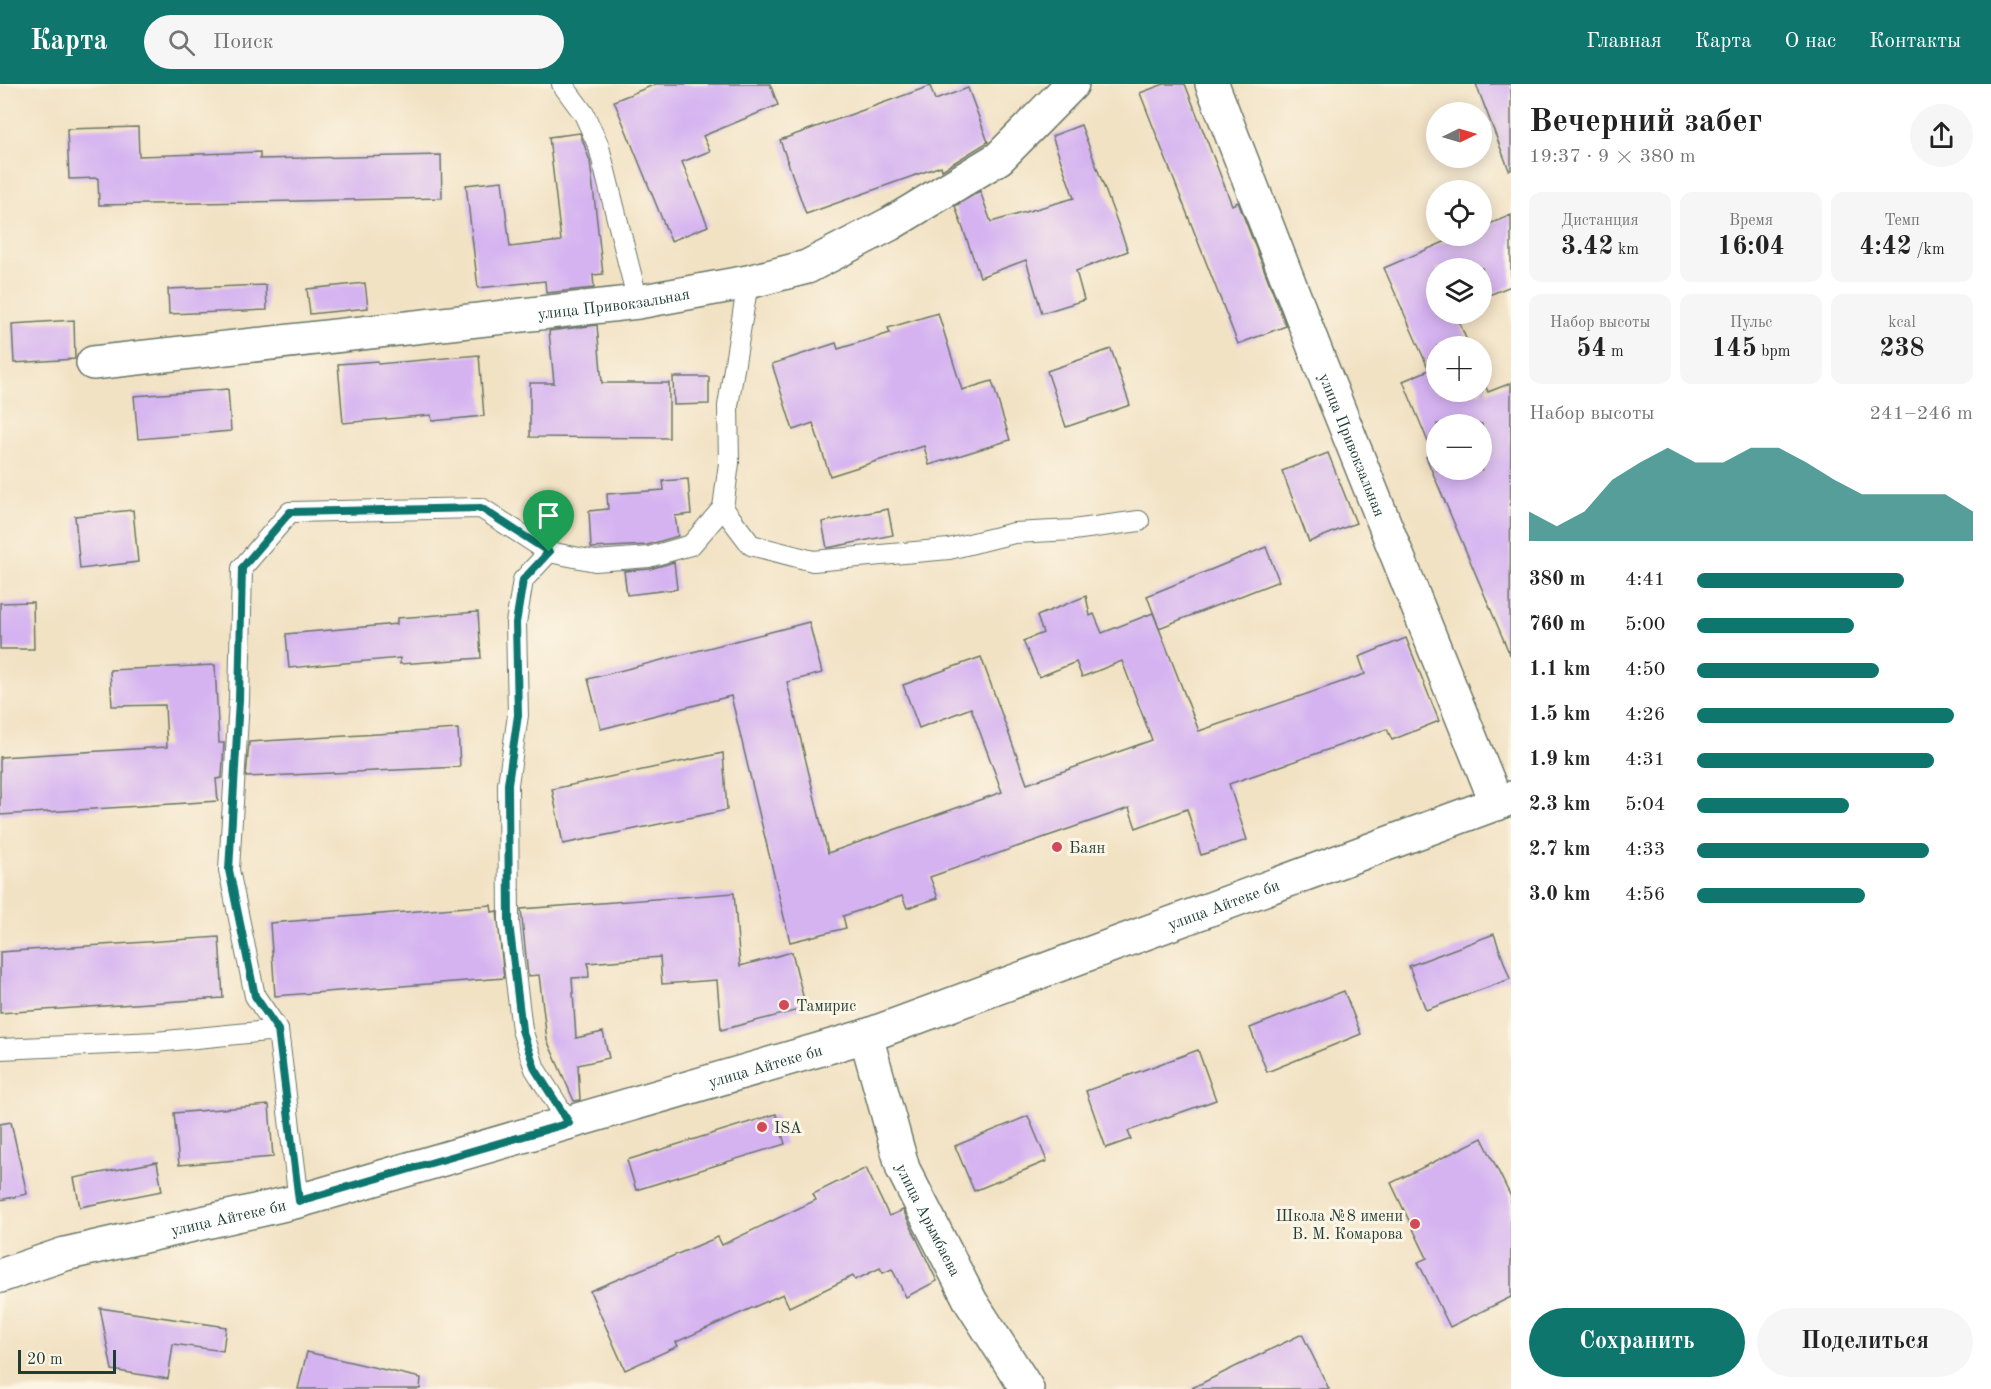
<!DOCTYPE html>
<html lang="ru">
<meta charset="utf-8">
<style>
:root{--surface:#fff;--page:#f6f6f6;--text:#222;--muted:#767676;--accent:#0f766e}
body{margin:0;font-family:"Old Standard TT",serif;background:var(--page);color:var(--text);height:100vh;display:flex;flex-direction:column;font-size:22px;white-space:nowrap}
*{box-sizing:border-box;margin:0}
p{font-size:20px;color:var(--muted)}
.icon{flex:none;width:33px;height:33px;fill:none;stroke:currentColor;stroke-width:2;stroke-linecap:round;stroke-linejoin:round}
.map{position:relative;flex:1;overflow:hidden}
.sheet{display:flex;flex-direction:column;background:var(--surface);width:480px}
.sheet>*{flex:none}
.needle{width:39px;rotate:85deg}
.controls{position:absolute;left:1426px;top:18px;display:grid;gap:12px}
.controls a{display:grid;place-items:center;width:66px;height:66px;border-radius:50%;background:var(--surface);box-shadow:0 3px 15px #0003;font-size:30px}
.scale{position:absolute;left:18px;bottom:15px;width:98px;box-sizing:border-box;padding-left:6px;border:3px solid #1f3d34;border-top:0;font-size:16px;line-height:21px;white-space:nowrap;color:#1f3d34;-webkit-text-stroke:4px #fcf5e5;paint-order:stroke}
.pin{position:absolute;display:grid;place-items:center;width:51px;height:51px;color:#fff;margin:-62px -26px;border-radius:50% 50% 50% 0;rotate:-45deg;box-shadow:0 0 6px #0007}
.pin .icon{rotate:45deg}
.round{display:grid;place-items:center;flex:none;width:63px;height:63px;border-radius:32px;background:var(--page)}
.summary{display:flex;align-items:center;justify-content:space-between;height:102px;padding:0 18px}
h1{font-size:33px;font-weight:700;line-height:45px}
.stats{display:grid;grid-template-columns:repeat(3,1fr);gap:9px;height:102px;padding:6px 18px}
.stats div{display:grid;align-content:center;border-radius:12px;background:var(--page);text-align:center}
.stats b{font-size:26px;font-weight:700}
.stats small{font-size:16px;font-weight:400}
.stats p{font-size:16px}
.chart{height:168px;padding:12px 18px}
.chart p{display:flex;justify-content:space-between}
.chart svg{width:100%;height:108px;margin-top:6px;fill:var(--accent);opacity:.7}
.action{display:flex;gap:12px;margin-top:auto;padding:12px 18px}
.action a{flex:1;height:69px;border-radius:36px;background:var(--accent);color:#fff;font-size:24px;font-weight:700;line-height:69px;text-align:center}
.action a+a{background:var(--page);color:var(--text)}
ul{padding:0 18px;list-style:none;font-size:20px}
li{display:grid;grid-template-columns:96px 72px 1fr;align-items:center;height:45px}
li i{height:15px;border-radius:8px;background:var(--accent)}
header{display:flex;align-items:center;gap:36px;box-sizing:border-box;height:84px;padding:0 30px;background:var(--accent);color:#fff}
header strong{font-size:28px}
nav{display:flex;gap:33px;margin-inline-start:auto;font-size:21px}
.search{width:420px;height:54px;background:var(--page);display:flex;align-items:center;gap:15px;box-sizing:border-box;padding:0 21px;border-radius:33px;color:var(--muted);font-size:22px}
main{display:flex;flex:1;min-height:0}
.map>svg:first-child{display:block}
.building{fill:#d5b3f1;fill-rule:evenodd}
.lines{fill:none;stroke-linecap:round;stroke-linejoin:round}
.lane-casing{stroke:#697766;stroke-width:22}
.street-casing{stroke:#697766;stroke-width:36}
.lane{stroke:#fff;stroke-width:20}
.street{stroke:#fff;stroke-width:33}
.route-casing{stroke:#fff;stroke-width:12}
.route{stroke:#0f766e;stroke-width:8}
.poi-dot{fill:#d1495b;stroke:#fcf5e5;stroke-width:2}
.labels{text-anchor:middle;stroke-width:6;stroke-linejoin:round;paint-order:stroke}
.street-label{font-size:16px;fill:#1f3d34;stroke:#fcf5e5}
.poi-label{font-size:16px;fill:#1f3d34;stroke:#fcf5e5;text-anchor:start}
</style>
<header>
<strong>Карта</strong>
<div class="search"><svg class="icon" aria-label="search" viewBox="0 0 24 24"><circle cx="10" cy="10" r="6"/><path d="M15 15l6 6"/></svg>Поиск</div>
<nav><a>Главная</a><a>Карта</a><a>О нас</a><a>Контакты</a></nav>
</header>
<main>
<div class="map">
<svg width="1511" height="1305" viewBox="0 0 1511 1305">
<rect width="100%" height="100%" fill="#fcf5e5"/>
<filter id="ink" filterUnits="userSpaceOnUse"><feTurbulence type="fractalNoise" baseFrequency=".0167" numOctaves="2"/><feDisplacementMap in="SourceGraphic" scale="12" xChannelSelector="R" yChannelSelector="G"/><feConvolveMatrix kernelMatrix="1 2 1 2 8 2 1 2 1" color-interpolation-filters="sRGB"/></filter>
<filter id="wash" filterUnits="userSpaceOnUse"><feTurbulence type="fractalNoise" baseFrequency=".008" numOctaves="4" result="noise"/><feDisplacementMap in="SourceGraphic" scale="24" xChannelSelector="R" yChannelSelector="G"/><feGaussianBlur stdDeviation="1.35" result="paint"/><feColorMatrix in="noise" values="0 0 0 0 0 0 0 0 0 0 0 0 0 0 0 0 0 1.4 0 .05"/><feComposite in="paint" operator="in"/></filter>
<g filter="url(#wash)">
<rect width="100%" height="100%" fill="#f2e2c4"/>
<g id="blocks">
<g class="building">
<path d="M656,0H770L778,21L703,52L710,67L682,78L708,142L671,157L614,17Z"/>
<path d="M1164,0H1185L1232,121L1238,118L1286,242L1238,260L1140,9Z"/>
<path d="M1476,0H1511V86H1509Z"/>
<path d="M930,2L935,16L968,4L988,58L942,86L941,82L806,130L780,56Z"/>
<path d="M1081,41L1128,167L1076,187L1084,216L1042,229L1026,176L980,193L955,122L980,107L991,138L1074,114L1052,52Z"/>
<path d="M138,43L139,72L260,68V75L441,71L442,114L99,121L98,94L69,95L67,45Z"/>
<path d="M580,49L590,77L603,190L593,191L594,204L546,209L545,197L478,204L466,101L502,97L510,163L561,157L549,53Z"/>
<path d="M1511,131V202L1482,214V184H1437V230H1456L1469,262H1437V308H1482V294L1488,308L1511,299L1510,571L1426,373L1433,370L1403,297L1429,286L1384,184L1458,152H1482V143ZM1437,340H1482V386H1437Z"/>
<path d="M365,199L368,224L310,230L307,205Z"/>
<path d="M266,201L267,226L169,230L168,205Z"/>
<path d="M938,229L962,306L992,297L1010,356L929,381L924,362L830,392L813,339L793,346L772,280L836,259L838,265L890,249L888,244Z"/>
<path d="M74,236L75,275L14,279L12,240Z"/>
<path d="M597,241L602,299H669V354L530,353V299H554L549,247Z"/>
<path d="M1111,265L1130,321L1066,343L1047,287Z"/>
<path d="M479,271L484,332L432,337L431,331L343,339L338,280L378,277V280Z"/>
<path d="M673,293H709V320L674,321Z"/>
<path d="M228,305L231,347L138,355L134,312Z"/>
<path d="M1328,369L1356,439L1309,458L1282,387Z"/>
<path d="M688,395L691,430L675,432L678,452L647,461L591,464L589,427L608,425L607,410L664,406L663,397Z"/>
<path d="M888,425L893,451L827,464L822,438Z"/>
<path d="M133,426L138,478L80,485L75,432Z"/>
<path d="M1266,463L1279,497L1159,544L1147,512Z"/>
<path d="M674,478L677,505L627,511L624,487L650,485Z"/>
<path d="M1086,512L1090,532L1094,530L1102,549L1153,529L1199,647L1365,590L1359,573L1406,554L1439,637L1392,656L1387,645L1229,700L1247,756L1201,771L1187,725L1136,744L1129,724L930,793L938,814L907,824L902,812L843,832L846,844L790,858L731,612L601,645L588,595L809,538L822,589L787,598L828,769L1002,708L971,624L919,644L903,601L981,573L1027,700L1152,656L1122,577L1082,593L1076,578L1039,593L1023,557L1043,549L1037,532Z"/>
<path d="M33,518L34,565H0V519Z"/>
<path d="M478,528L481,574L400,580V574L289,584L286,550L397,540V534Z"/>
<path d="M215,581L219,659H224L222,694L216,695L218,717L0,731V673L167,663L165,621L112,622L110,586Z"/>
<path d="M458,645L460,683L246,693L249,658Z"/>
<path d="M723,669L727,726L563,760L552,705Z"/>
<path d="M734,809L740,882L792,868L806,924L721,946L717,896L662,900L660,873L588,879L589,893L572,894L576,954L603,948L609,974L578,981L580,1016L574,1017L547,956L539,891L528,892L521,825Z"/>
<path d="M491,821L492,828L497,827L504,894L275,912L270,839Z"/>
<path d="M1494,850L1510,895L1426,926L1409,882Z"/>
<path d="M219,853L223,914L0,929V868Z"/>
<path d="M1344,907L1361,950L1267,988L1250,944Z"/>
<path d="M1198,966L1216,1016L1128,1047L1131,1055L1106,1064L1086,1007Z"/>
<path d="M269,1021L273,1073L179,1081L174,1029Z"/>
<path d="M776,1030L785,1060L636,1106L627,1076Z"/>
<path d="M1028,1032L1047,1077L974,1107L955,1062Z"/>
<path d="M11,1038L27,1110L0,1116V1040Z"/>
<path d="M1482,1054L1511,1113V1213L1450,1243L1418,1178L1427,1174L1391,1099Z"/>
<path d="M157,1078L162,1107L80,1123L74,1094Z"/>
<path d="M866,1084L889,1132L903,1126L937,1197L906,1213L892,1185L883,1189L880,1184L855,1196L853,1192L789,1223L783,1210L676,1258L678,1262L625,1286L590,1207L718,1153L722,1161L816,1116L813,1110Z"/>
<path d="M100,1224L226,1243L223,1267L173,1260L168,1295L112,1286Z"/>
<path d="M1302,1250L1329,1305H1190Z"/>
<path d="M307,1268L421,1294L420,1305H298Z"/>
</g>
</g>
</g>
<g filter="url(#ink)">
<use href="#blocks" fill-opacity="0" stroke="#697766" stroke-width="1.5"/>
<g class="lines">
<g class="lane-casing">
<g id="lane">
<path d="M562,0L584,30L599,63L638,218"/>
<path d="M723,424L751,461L813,477L949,465L1014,449L1073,446L1139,437"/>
<path d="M549,468L523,496L516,539L518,631L508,700L509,839L522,946L535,985L569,1039"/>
<path d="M278,946L255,912L229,786L239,616L242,484L290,428L481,424L549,468L595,477L649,473L691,461L723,424L729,379L728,322L748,198"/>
<path d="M0,965L156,958L278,946L299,1117"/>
</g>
</g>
<g class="street-casing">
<g id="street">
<path id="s1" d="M1212,0L1322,284L1497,720"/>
<path id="s2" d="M93,279L638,218L748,198L807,183L890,140L999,74L1072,0"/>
<path id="s3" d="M866,952L903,1085L971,1218L1027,1305"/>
<path id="s4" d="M0,1192L65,1170L299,1117L866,952L1511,714"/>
</g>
</g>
<use href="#lane" class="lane"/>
<use href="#street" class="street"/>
</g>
</g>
<g class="lines" filter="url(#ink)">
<g class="route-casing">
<path id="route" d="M481,424L549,468L523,496L516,539L518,631L508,700L509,839L522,946L535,985L569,1039L299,1117L278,946L255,912L229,786L239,616L242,484L290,428Z"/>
</g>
<use href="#route" class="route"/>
</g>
<g class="poi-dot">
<circle cx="1057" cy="763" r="6"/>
<circle cx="784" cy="921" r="6"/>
<circle cx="762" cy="1043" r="6"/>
<circle cx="1415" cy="1140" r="6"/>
</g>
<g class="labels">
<g class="street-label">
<text dy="6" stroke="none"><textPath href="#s2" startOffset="524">улица Привокзальная</textPath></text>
<text dy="6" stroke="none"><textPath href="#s1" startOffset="387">улица Привокзальная</textPath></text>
<text dy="6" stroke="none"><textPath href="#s4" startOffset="1280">улица Айтеке би</textPath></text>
<text dy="6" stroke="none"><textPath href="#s4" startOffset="794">улица Айтеке би</textPath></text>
<text dy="6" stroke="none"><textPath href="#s4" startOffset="236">улица Айтеке би</textPath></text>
<text dy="6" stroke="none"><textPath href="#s3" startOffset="195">улица Арымбаева</textPath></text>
</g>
<g class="poi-label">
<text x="1069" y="769">Баян</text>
<text x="796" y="927">Тамирис</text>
<text x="774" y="1049">ISA</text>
<text x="1403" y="1137" text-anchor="end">Школа №8 имени<tspan x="1403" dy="18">В. М. Комарова</tspan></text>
</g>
</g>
</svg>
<div class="controls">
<a><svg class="needle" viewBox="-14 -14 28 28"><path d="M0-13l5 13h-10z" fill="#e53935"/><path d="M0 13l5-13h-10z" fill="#767676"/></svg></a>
<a><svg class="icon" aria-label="locate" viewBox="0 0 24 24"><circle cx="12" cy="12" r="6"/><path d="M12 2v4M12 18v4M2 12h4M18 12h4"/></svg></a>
<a><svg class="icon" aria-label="layers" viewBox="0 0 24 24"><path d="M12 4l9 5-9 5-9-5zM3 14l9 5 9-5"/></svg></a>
<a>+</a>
<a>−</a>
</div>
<div class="scale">20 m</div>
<div class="pin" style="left:549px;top:468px;background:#1e9e55"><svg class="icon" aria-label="arrive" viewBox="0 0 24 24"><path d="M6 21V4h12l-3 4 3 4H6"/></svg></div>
</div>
<section class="sheet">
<div class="summary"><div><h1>Вечерний забег</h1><p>19:37 · 9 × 380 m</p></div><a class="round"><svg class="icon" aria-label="share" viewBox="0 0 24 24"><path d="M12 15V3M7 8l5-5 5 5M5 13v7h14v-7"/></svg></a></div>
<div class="stats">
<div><p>Дистанция</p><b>3.42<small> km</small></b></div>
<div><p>Время</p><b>16:04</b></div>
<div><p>Темп</p><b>4:42<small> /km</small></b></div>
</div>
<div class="stats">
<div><p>Набор высоты</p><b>54<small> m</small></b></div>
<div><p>Пульс</p><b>145<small> bpm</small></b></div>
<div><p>kcal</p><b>238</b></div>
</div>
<div class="chart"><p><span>Набор высоты</span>241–246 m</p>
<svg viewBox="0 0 160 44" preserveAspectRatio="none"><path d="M0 44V32L10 38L20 32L30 19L40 12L50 6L60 12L70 12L80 6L90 6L100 12L110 19L120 25L130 25L140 25L150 25L160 32V44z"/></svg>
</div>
<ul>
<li><b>380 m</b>4:41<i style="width:75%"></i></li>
<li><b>760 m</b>5:00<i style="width:57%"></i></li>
<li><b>1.1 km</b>4:50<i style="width:66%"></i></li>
<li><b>1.5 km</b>4:26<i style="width:93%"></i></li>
<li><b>1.9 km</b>4:31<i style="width:86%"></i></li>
<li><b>2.3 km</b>5:04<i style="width:55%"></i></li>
<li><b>2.7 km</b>4:33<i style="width:84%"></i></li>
<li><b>3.0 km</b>4:56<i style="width:61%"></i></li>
</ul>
<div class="action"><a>Сохранить</a><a>Поделиться</a></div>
</section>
</main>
